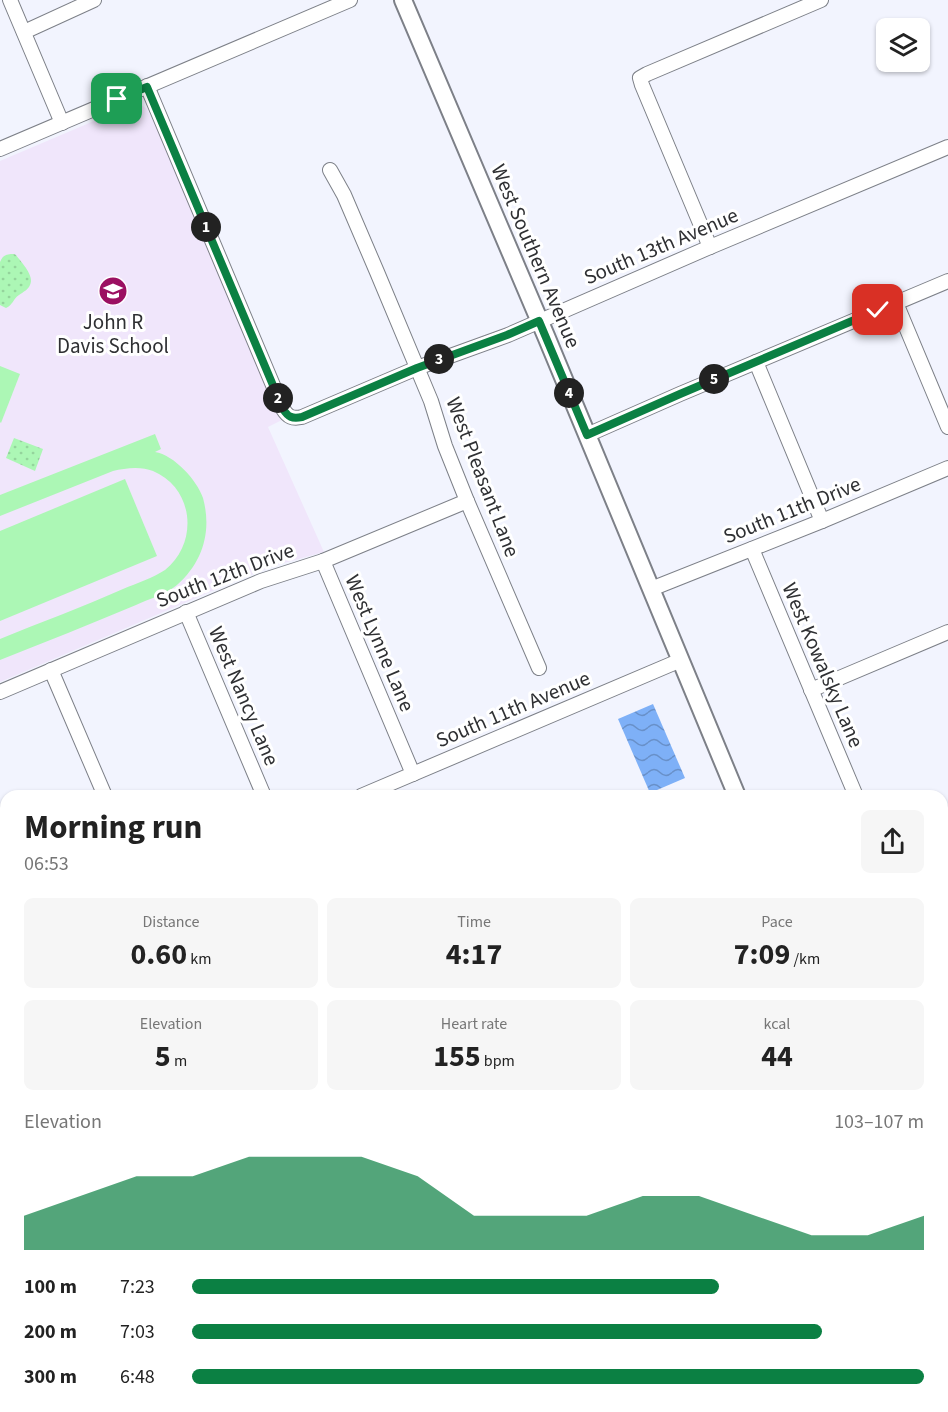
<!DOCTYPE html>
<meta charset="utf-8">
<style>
:root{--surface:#fff;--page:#f6f6f6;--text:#222;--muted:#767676;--accent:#0b8043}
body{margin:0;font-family:"Source Sans 3",sans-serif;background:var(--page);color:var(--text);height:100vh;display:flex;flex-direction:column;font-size:22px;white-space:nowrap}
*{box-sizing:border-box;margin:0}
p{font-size:20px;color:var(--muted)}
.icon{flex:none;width:33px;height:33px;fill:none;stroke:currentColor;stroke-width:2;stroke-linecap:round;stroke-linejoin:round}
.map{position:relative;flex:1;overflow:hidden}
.drawer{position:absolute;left:0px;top:790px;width:948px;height:622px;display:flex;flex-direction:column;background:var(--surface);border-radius:18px 18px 0 0;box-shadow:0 2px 4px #0004}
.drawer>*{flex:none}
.controls{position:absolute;left:876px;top:18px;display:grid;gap:12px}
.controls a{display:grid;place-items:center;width:54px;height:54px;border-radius:9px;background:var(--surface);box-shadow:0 2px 4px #0004;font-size:30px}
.pin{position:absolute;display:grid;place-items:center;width:51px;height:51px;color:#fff;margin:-26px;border-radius:12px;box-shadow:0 3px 9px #0006}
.km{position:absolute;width:30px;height:30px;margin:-15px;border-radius:50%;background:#222;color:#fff;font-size:16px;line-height:30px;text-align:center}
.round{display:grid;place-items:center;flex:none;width:63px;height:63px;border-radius:9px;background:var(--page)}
.overview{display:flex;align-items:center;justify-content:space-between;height:102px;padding:0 24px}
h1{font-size:33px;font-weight:700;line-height:45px}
.metrics{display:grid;grid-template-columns:repeat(3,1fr);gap:9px;height:102px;padding:6px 24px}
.metrics div{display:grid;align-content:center;border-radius:9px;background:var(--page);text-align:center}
.metrics b{font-size:30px;font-weight:700}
.metrics small{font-size:16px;font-weight:400}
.metrics p{font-size:16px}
.chart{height:168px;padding:12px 24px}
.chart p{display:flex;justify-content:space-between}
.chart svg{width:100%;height:108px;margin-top:6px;fill:var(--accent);opacity:.7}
ul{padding:0 24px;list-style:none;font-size:20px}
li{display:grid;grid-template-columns:96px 72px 1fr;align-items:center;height:45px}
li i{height:15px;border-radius:8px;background:var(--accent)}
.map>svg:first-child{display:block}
.built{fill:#e1e6f6}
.education{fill:#f0e6fb}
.green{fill:#acf7b5}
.park{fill:url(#park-dots)}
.water{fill:url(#water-waves)}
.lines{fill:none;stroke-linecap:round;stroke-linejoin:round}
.minor-casing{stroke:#7d8088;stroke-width:16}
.major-casing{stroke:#7d8088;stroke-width:20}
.minor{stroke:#fff;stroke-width:14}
.major{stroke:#fff;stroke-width:16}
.route-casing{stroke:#fff;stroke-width:12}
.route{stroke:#0b8043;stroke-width:8}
.labels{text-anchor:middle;stroke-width:6;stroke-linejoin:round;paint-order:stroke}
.street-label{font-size:21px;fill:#2f3033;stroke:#fff}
.poi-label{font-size:21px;fill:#2f3033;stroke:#fff}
</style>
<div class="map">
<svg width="948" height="1412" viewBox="0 0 948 1412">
<defs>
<pattern id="park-dots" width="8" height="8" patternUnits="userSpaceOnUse" patternTransform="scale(1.5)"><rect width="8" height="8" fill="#acf7b5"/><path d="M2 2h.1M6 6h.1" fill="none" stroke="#94d49c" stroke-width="1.8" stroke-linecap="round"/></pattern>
<pattern id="water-waves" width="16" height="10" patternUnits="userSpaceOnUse" patternTransform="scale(1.5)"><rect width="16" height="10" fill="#7eb0f7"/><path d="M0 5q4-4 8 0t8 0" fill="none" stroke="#6890c9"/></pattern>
</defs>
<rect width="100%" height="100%" fill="#f2f4fe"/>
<g class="built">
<path d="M948,1050V1247L942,1233V1052Z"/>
<path d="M591,1407H759L748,1412H593Z"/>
</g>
<path class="education" d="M134,104H140L147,109L158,130L175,169L277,414L282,420L268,427L324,552L277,565L238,580L0,682V161Z"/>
<g class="green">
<path d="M0,366L20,374L1,423L0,422Z"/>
<path d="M155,434L161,449L155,452C174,455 197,480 203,498C212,531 203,562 177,585C166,594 149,599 136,605C91,624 45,642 0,660V639C41,622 83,607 123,589C137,583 153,578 165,570C199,543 194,488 153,471C141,466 125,468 113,471L0,516V495Z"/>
<path d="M125,479L157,556L0,621V531Z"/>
</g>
<g class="park">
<path d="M14,254L16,255C21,262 35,276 30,285C28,290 23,292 19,295C13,299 13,305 6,308L0,305V262C3,255 6,254 14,254Z"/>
<path d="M14,438L43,449L35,471L6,458Z"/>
</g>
<path class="water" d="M653,704L685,778L650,793L618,719Z"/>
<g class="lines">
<g class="minor-casing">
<g id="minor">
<path d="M10,0L62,123"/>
<path d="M24,32L94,0"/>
<path d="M147,86L283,409C288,417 292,419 302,417L417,368L508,335L710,247L948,147"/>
<path d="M0,149L350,0"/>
<path d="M330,170L344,195L377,272L431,401L445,446L467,501L539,668"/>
<path d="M710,247L642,85L640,78L647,74L821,0"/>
<path d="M896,303L948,427"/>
<path d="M756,362L822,521"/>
<path d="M587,435L680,394L948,281"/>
<path d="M752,549L856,796"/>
<path d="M323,561L413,774"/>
<path d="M651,589L822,521L948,468"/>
<path d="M186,612L264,796"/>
<path d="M51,670L105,796"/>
<path d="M811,690L948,632"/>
<path d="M0,692L261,581L323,561L467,501"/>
<path d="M361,796L681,660"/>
<path d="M942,873L948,871"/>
<path d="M0,932L6,945"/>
<path d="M0,1027L6,1024"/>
<path d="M202,1407L205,1412"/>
<path d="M581,1407L583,1412"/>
</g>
</g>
<g class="major-casing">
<g id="major">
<path d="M403,0L546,336L737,796"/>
<path d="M942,1279L948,1293"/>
<path d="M942,1351L948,1349"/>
<path d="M800,1412L812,1407"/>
</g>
</g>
<use href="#minor" class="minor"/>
<use href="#major" class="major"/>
</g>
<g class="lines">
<g class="route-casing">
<path id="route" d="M117,99L147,87L283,409C288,417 292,419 302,417L417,368L507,335L539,321L587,435L680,394L878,310"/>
</g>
<use href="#route" class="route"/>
</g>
<defs>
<g id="school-disc" transform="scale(1.5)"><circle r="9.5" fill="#9b1061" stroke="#fff"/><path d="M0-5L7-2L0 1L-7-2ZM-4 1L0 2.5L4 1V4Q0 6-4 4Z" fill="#fff"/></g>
</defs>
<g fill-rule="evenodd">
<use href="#school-disc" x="113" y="291"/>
</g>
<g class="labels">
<g class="street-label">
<text transform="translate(661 246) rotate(-23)" y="7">South 13th Avenue</text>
<text transform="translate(536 256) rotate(67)" y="7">West Southern Avenue</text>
<text transform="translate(483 477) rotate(69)" y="7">West Pleasant Lane</text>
<text transform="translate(792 510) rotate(-22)" y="7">South 11th Drive</text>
<text transform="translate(225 575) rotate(-21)" y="7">South 12th Drive</text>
<text transform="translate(380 643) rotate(67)" y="7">West Lynne Lane</text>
<text transform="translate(823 665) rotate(67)" y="7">West Kowalsky Lane</text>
<text transform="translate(244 696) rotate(67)" y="7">West Nancy Lane</text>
<text transform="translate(513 709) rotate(-23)" y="7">South 11th Avenue</text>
</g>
<g class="poi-label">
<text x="113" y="329">John R<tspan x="113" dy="24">Davis School</tspan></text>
</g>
</g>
</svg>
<div class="controls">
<a><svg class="icon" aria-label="layers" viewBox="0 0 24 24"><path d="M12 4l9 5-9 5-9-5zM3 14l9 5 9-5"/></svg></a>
</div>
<div class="pin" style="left:117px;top:99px;background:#1e9e55"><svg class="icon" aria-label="arrive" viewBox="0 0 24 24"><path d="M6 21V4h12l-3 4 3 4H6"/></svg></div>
<div class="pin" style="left:878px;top:310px;background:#d93025"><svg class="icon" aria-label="check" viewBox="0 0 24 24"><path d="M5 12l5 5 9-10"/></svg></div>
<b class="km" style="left:206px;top:227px">1</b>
<b class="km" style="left:278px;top:398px">2</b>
<b class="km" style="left:439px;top:359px">3</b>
<b class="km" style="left:569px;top:393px">4</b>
<b class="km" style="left:714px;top:379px">5</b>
<section class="drawer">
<div class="overview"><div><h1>Morning run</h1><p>06:53</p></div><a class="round"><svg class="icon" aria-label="share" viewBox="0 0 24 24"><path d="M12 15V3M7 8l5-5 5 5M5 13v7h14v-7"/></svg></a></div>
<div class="metrics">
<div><p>Distance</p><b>0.60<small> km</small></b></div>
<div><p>Time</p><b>4:17</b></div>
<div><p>Pace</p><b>7:09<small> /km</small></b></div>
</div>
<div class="metrics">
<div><p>Elevation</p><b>5<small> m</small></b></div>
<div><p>Heart rate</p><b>155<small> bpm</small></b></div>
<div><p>kcal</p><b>44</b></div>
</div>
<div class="chart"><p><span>Elevation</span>103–107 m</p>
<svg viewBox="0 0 160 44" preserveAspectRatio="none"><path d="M0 44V30L10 22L20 14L30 14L40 6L50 6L60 6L70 14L80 30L90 30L100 30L110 22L120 22L130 30L140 38L150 38L160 30V44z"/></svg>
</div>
<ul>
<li><b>100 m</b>7:23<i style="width:72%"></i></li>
<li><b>200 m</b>7:03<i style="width:86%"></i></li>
<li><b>300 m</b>6:48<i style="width:100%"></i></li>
</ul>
</section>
</div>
